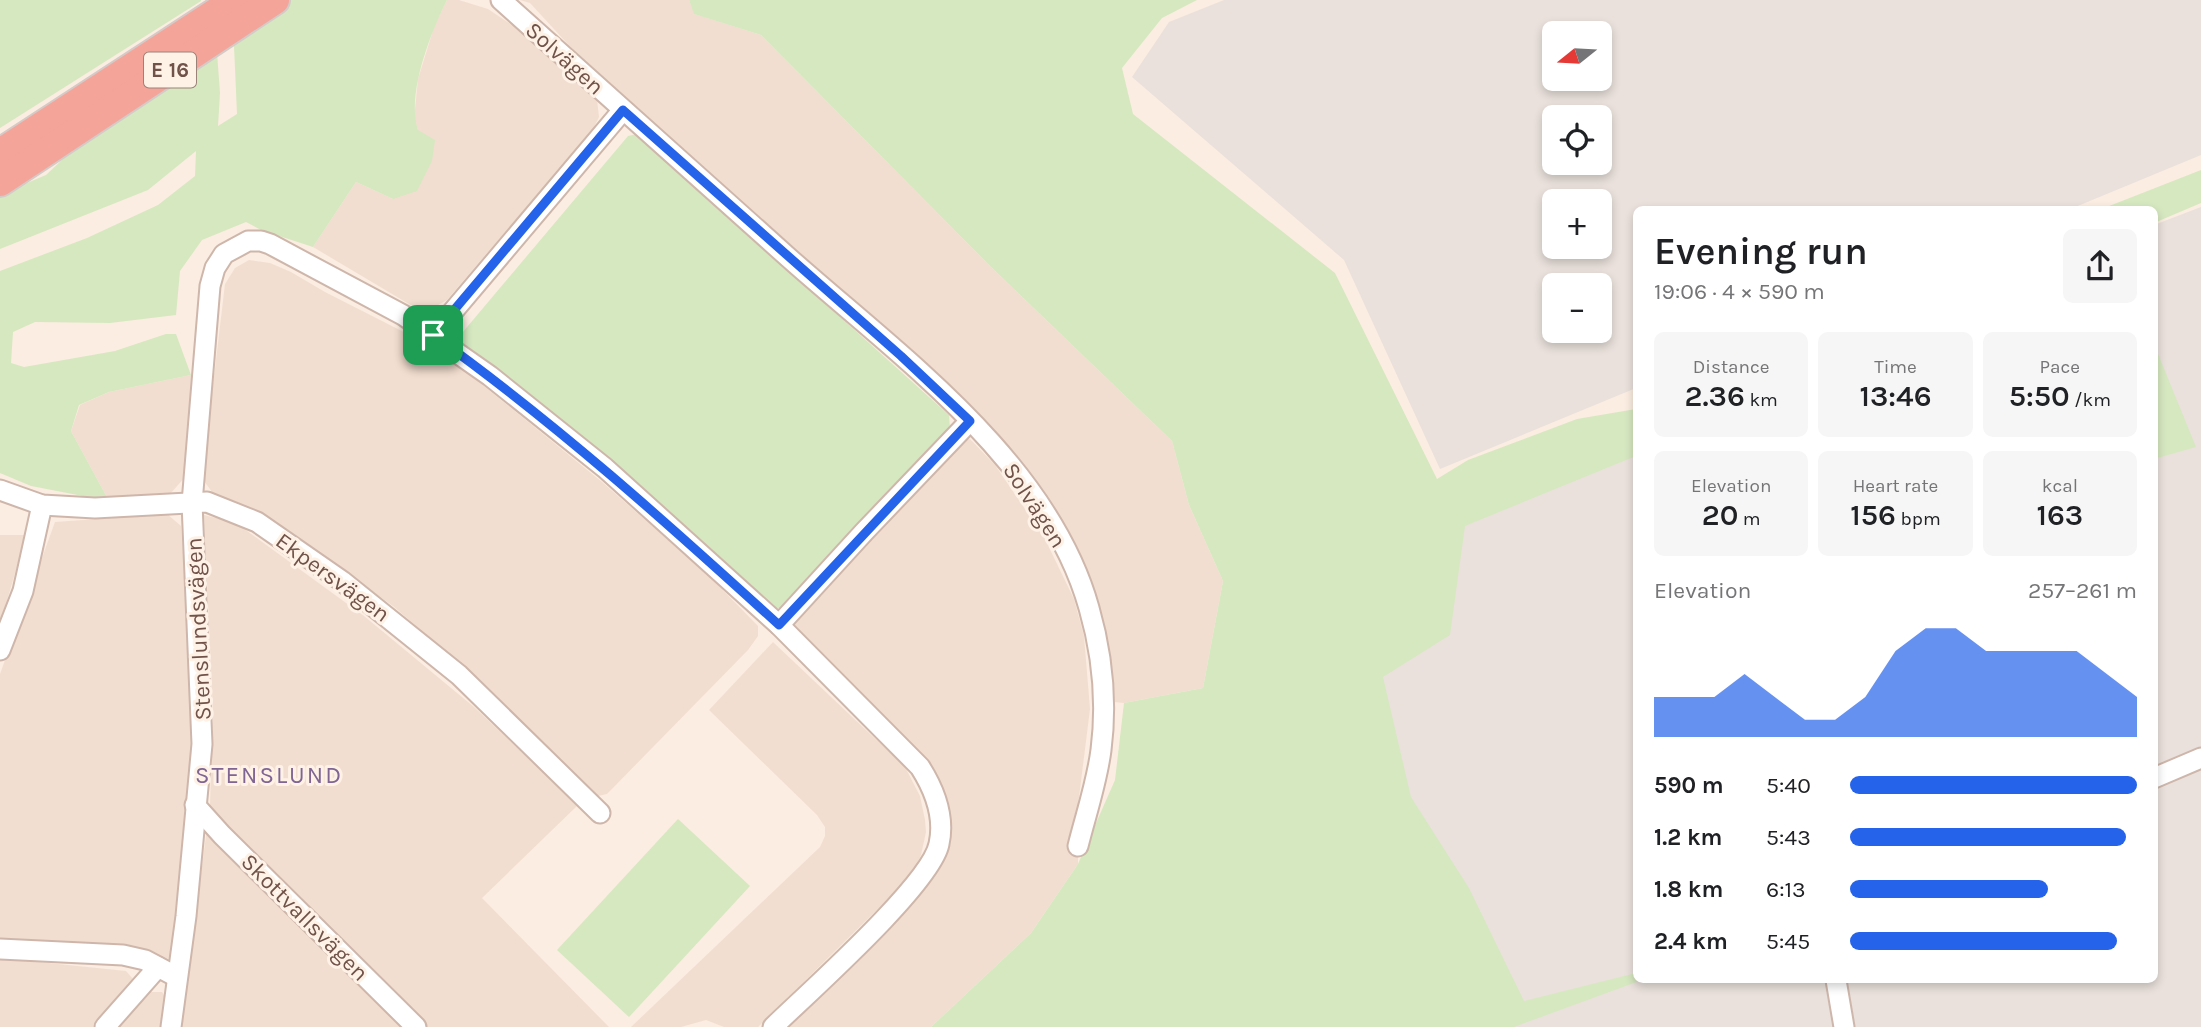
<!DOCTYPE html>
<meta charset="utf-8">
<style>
:root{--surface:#fff;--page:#f6f6f6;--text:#202124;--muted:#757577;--accent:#2563eb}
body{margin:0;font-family:Karla,sans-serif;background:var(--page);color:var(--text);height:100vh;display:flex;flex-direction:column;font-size:26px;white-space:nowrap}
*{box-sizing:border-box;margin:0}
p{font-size:23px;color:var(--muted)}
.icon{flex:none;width:38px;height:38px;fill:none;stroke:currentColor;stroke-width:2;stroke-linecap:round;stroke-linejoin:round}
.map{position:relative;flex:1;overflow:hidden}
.drawer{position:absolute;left:1633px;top:206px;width:525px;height:777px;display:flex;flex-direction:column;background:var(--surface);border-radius:10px;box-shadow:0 4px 10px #0003}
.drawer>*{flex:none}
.needle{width:46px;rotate:252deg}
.buttons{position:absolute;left:1542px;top:21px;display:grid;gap:14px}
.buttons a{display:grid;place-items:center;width:70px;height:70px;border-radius:10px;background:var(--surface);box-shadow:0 4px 10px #0003;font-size:35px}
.pin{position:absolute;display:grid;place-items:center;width:60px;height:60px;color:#fff;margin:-30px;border-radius:14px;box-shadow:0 4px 10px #0006}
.round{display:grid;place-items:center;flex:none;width:74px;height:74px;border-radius:10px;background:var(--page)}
.summary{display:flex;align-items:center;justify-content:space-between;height:119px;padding:0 21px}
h1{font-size:38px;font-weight:600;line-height:52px}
.stats{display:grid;grid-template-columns:repeat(3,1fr);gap:10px;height:119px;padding:7px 21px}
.stats div{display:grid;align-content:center;border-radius:10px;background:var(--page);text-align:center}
.stats b{font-size:30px;font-weight:600}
.stats small{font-size:19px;font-weight:400}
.stats p{font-size:19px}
.chart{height:196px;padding:14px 21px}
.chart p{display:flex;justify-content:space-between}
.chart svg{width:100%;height:126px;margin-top:7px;fill:var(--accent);opacity:.7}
ul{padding:0 21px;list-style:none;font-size:23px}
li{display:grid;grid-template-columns:112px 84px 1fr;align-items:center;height:52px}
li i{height:18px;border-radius:9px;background:var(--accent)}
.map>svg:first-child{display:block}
.residential{fill:#f2ded0}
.industrial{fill:#eae1dc;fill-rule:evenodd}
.green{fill:#d6e8c0}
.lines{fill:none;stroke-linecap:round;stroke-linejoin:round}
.minor-casing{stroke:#ceb6ab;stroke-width:23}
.highway-casing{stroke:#d4cbc8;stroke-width:32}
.minor{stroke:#fff;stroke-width:19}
.highway{stroke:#f4a499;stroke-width:28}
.route-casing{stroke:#fff;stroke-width:14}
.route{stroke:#2563eb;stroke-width:9}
.labels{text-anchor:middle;stroke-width:6;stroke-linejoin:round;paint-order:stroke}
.shield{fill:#fef2e7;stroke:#9b8278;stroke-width:2}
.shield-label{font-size:21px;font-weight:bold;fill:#715249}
.street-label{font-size:23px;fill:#715249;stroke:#fef2e7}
.neighbourhood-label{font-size:24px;letter-spacing:2px;fill:#7e6594;stroke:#fef2e7}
</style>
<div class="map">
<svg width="2201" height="1027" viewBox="0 0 2201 1027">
<rect width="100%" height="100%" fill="#fbede1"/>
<g class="residential">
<path d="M447,0H459L488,9L534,40L597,100L599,117L593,129L447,300L429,310L414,307L313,247L356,182L393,199L418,130L414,119L418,79L435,24Z"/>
<path d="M520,0H689L695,14L761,35L990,266L1172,441L1189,505L1223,581L1203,688L1124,703L1114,702L1095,596L1086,571L1060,519L1001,438L599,78L530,3Z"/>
<path d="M249,260L270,263L291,272L325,292L441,351L602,482L706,573L758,626V636L748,650L607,794L598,796L592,794L488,688L393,606L349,575L212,492L202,478L225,284L235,268Z"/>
<path d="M191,375L189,441L185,477L170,494L109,501L71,431L80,405L109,392Z"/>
<path d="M970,439L995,465L1044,537L1074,599L1084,636L1090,709L1078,805V864L1031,933L931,1027H786L899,915L945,809L791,628L793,621L832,576L965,440Z"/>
<path d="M167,514L181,526L195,717L188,822L171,959L0,940V674L55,522Z"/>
<path d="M204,515L236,523L364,616L474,707L578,805L482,898L609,1027H181L210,805L213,713Z"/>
<path d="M0,535H26L0,625Z"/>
<path d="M773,642L905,767L920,796L925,820L926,832L921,855L917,864L901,886L758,1027H724L706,1020L681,1027H631L820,847L825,836V827L817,815L709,710Z"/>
<path d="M0,958L126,971L133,979L129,992L93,1027H0Z"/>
<path d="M150,992H162L169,1003L165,1027H115Z"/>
</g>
<g class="industrial">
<path d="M1224,0H2201V155L2068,210H1636V388L1440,469L1344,260L1132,77L1169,22ZM1554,33H1600V79H1554ZM1554,117H1600V163H1554ZM1554,201H1600V247H1554ZM1554,285H1600V331H1554Z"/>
<path d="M2201,207V1027H1507L1390,801L1323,541L1636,422V980H2154V225Z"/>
</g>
<g class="green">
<path d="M0,0H201V1L0,128Z"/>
<path d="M267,0H447C431,32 406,94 418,130L435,140L432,161L417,191L393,199L356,182L313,247L261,230L246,222L202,240L180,271L176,315L110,323L35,322L13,332L11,363L24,367L115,351L166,334H176L191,375L109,392L79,405L71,431L109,501L31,486L0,473V271L87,238L158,205L195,176L196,151L148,190L0,249V191L27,183L46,175L66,156L79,130L216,39L220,93L218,126L237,114L233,23Z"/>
<path d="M689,0H1197L1162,18L1122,68L1133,114L1335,273L1437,479L1468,460L1577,419L1636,409V456L1465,526L1450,635L1383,677L1411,797L1469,888L1524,1001L1636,973V980H1642L1514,1027H931L1031,933L1078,864L1115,780L1124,703L1203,688L1223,581L1189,505L1172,441L990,266L761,35L694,14Z"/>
<path d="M637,134L949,415L950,429L784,608H772L672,514L590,443L457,339L628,136Z"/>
<path d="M2201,170V203L2154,223V210H2099Z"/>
<path d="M2154,344L2196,447L2154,459Z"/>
<path d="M678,819L750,886L629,1017L557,950Z"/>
</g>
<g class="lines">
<g class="minor-casing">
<g id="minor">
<path d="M501,0C597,86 693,172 789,258C898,355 1048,461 1089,608C1102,653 1107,703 1101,750C1097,782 1086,814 1078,846"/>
<path d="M433,335L623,110"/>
<path d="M0,490L42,505L95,508L207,502L257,522L342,581L459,675L600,813"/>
<path d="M779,625L864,532L970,421"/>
<path d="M0,650L23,591L42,505"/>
<path d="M2154,778L2201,758"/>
<path d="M195,805L222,835L416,1027"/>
<path d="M0,949L123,955L145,960L177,977"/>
<path d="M1836,980L1844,1027"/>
<path d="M105,1027L158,967"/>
<path d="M171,1027L186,916L202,744L192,503L210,286L215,268L224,254L248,241H261L270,244L403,315L490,376L605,468L779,625L920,767C934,789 945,817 939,844C931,884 808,993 773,1027"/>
</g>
</g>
<g class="highway-casing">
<g id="highway">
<path d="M0,153L235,0"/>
<path d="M0,182L275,0"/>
</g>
</g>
<use href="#minor" class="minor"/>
<use href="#highway" class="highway"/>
</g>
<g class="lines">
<g class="route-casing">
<path id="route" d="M623,110L901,356L970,421L779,625C667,523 556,423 433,335Z"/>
</g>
<use href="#route" class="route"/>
</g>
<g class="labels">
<rect class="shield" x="144" y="52.5" width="52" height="35" rx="5"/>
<g class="shield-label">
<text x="170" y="77">E 16</text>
</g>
<g class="street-label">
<text transform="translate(565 58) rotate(42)" y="8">Solvägen</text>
<text transform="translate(1035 505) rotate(57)" y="8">Solvägen</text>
<text transform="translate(333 577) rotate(36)" y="8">Ekpersvägen</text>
<text transform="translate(198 629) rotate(-93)" y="8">Stenslundsvägen</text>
<text transform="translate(305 917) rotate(45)" y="8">Skottvallsvägen</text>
</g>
<g class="neighbourhood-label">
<text x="269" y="783">STENSLUND</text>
</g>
</g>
</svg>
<div class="buttons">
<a><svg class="needle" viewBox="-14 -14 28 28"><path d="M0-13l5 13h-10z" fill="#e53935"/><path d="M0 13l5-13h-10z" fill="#757577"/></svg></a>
<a><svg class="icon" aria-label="locate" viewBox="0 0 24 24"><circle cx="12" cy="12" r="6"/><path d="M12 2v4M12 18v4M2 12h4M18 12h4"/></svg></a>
<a>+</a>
<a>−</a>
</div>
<div class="pin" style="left:433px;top:335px;background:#1e9e55"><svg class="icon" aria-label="arrive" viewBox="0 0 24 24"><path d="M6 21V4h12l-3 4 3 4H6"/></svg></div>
<section class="drawer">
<div class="summary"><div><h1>Evening run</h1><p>19:06 · 4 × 590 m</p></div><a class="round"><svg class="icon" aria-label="share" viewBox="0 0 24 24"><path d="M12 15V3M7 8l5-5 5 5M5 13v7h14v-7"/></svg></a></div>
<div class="stats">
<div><p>Distance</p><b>2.36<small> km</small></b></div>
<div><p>Time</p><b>13:46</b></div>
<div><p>Pace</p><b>5:50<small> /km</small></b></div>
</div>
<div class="stats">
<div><p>Elevation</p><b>20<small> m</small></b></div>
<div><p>Heart rate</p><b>156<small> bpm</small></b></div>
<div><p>kcal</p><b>163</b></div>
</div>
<div class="chart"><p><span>Elevation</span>257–261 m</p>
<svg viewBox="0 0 160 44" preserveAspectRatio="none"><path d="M0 44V30L10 30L20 30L30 22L40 30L50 38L60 38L70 30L80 14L90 6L100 6L110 14L120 14L130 14L140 14L150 22L160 30V44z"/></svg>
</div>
<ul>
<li><b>590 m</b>5:40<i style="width:100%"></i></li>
<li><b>1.2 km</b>5:43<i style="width:96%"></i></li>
<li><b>1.8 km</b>6:13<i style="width:69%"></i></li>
<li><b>2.4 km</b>5:45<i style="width:93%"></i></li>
</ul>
</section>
</div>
